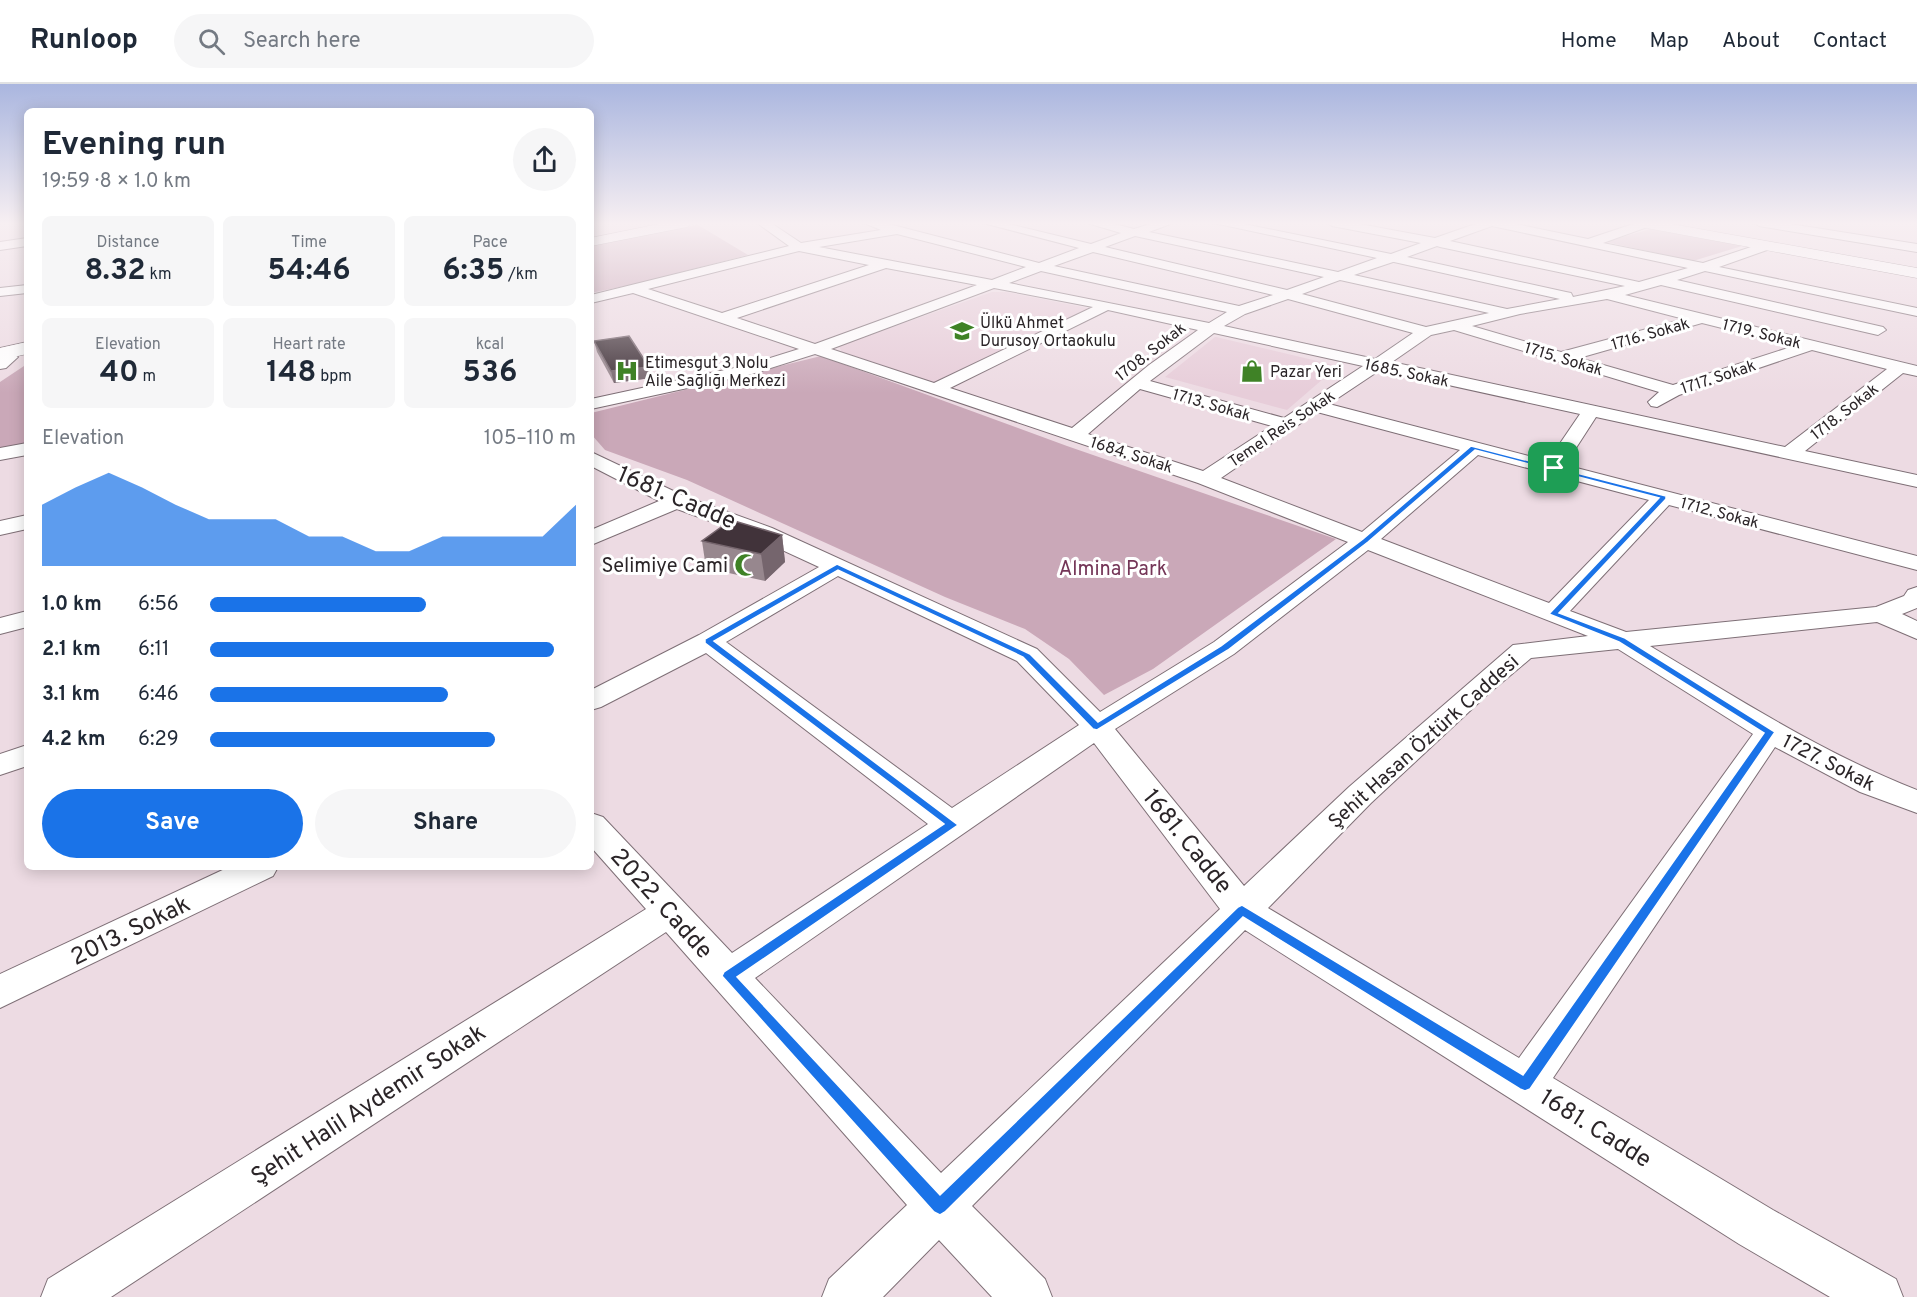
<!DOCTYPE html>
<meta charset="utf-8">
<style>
:root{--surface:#fff;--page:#f6f6f7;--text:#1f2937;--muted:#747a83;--line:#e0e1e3;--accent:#1a73e8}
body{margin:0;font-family:Overpass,sans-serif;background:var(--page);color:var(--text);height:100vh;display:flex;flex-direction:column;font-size:22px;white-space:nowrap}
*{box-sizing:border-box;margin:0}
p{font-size:20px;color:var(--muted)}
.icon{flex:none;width:33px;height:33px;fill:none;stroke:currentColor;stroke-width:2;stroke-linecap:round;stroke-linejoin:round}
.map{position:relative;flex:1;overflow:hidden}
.panel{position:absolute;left:24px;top:24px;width:570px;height:762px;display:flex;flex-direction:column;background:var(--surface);border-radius:9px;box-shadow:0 3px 15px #0003}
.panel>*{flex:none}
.pin{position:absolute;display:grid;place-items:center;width:51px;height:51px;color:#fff;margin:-26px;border-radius:12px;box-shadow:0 3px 9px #0006}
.round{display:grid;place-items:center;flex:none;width:63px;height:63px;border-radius:32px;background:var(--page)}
.head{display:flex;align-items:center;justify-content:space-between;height:102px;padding:0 18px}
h1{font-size:33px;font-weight:700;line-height:45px}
.figures{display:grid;grid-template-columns:repeat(3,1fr);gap:9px;height:102px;padding:6px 18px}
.figures div{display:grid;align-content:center;border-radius:9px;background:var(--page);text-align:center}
.figures b{font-size:30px;font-weight:700}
.figures small{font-size:16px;font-weight:400}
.figures p{font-size:16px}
.chart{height:168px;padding:12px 18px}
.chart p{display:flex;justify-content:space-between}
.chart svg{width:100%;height:108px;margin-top:6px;fill:var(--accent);opacity:.7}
.action{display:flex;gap:12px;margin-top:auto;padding:12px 18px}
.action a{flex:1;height:69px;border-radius:36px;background:var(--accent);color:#fff;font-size:24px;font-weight:700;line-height:69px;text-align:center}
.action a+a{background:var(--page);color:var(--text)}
ul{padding:0 18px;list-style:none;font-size:20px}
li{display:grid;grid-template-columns:96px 72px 1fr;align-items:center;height:45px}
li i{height:15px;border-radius:8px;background:var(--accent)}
header{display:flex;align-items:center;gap:36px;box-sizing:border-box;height:84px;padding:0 30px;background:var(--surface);border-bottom:2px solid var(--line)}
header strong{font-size:28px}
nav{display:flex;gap:33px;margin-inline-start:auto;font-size:21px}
.search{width:420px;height:54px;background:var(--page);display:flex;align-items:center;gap:15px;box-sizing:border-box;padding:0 21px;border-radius:33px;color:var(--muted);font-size:22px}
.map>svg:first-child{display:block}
.built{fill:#e7cdd9}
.green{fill:#caa8b8}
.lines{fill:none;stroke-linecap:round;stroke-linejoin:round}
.minor-casing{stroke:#7e6f76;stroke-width:2}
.major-casing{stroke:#7e6f76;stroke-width:1}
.minor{fill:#fff;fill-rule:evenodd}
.major{fill:#fff;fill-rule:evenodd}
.wall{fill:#97878e}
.shaded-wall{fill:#75656d}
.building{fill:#41333a;stroke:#75656d;stroke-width:1.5}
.route{fill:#1a73e8;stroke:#fff;stroke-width:1.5;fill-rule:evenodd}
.labels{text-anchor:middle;stroke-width:6;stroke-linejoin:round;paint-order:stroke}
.far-poi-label{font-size:16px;fill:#2b2528;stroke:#fff;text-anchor:start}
.far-street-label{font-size:16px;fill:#2b2528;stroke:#fff}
.poi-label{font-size:20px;fill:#2b2528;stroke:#fff;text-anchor:end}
.park-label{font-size:20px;fill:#743557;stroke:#fff}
.street-label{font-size:20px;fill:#2b2528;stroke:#fff}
.near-street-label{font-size:24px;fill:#2b2528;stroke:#fff}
</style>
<header>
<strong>Runloop</strong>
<div class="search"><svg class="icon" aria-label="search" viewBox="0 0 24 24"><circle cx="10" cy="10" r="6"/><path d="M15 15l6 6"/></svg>Search here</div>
<nav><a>Home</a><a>Map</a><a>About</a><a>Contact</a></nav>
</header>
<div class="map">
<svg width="1917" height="1213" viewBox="0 0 1917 1213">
<rect width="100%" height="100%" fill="#eddbe3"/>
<g class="built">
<path d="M992,208H1006L1093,225L932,299L842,269L839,262Z"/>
<path d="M1215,253H1216L1338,282L1287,326L1165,293Z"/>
</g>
<g class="green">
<path d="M698,141L748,171L635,200L591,209V159Z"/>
<path d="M1650,145L1742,162L1693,177L1606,158Z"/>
<path d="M821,272L1067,362L1336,455L1153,585L1104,611L1069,575L1025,545L945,513L687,396L605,366L591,350V329Z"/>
<path d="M27,280V361L0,366V298Z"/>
</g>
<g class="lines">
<g class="minor-casing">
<g id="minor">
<path d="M757,139H771L801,159L881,146L864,139H885L1039,179L1079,164L983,139H1005L1091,160L1121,149L1087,139H1111L1134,145L1153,139H1173L1149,148L1338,188L1377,174L1214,139H1239L1391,170L1421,159L1332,142L1327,139H1354L1435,154L1478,139H1511L1588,155L1636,139H1651L1650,142L1603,159L1703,179L1763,159L1769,163L1767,166L1719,183L1917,224V232L1705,187L1677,196L1883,243L1886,246L1878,251L1661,201L1625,211L1917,282V292L1903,289L1805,367L1917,391V403L1596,333L1565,381L1917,472V486L1669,421L1570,527L1626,548L1876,523L1904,512L1908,506L1917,503V524L1902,530L1917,537V555L1877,538L1650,562C1737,614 1822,669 1917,706V729L1860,708L1775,663L1553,994L1773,1126L1896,1195L1903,1213H1830L1739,1160L1245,846L972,1122L1045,1195L1052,1213H992L939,1156L883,1213H822L829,1195L907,1121L666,848L111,1213H41L48,1195L646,825L591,763V729L603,733L732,869L928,740L706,569L601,623L591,626V606L699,551L819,483L756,454L677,425L591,461V446L659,417L591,382V368L684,412L772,444L1037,565L1100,628L1214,558L1348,458L1198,399L815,270L752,290L591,325V315L748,281L799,265L633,209L591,219V211L789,162ZM1492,142L1688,184L1639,198L1450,157ZM897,150L1026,183L992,196L819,163ZM1135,152L1324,193L1287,206L1105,163ZM1437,162L1440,163L1625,202L1573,213L1571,209L1566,208L1407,173ZM799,167L869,181L722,229L648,205ZM1093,168L1273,211L1239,222L1054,182ZM1393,178H1394L1560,215L1507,225L1354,191ZM886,184L977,201L815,260L737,234ZM1041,187L1227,228L1209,239L1009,199ZM1340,196L1489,229L1426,243L1302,210ZM994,204L1093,223L934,299L831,265ZM1288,215L1413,249L1375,275L1224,242L1245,230ZM1607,215L1684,235L1561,268L1472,242L1520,230ZM1108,226L1198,246L1149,281L1072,344L950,304ZM1702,239L1794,262L1673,301L1579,274ZM1454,246L1659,308L1648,318L1651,322L1657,323L1679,311L1812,266L1887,285L1785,363L1392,278L1431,251ZM1214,249L1363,282L1284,334L1150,297ZM1380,286L1580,330L1548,377L1329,320ZM1140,305L1272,342L1203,387L1088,350ZM1317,328L1460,366L1362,448L1221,394ZM1478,371L1649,416L1549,519L1381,455ZM1368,466L1588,552L1513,561L1349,703L1244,802L1115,645L1234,570ZM838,492L1017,577L1079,641L952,724L726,558ZM1618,565L1753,650L1519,974L1268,824L1371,719L1487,611L1531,574ZM1094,659L1220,825L941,1089L755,894Z"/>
<path d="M1754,139H1784L1917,160V168L1759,142Z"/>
<path d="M27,154V162L0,166V158Z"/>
<path d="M27,201V209L0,212V204Z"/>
<path d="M10,268L18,273L6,284L0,285V272Z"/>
<path d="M27,359V371L0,376V364Z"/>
<path d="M27,431V445L0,451V437Z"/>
<path d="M27,527V543L0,550V534Z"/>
<path d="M27,661V682L0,691V670Z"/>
<path d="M229,783H278L273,792L0,924V890Z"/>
</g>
</g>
<g class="major-casing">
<g id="major">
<path d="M664,139H693L687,143L591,162V154Z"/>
<path d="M1635,139H1666L1917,184V194L1641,143Z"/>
<path d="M27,258V270L0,276V264Z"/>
</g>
</g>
<use href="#minor" class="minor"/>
<use href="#major" class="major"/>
</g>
<g class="wall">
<path d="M594,257L651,294L614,299L597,268Z"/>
<path d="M782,451L785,478L765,497L706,484L702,457Z"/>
</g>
<g class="shaded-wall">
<path d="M649,283L651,294L614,299L611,287Z"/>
<path d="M782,451L785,478L765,497L761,470Z"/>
</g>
<g class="building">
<path d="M629,252L649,283L611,287L594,257Z"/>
<path d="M731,436L782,451L761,470L702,457Z"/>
</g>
<linearGradient id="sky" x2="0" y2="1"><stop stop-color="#aab6df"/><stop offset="0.45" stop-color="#f7eff2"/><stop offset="1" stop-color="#f7eff2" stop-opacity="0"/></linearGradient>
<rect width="1917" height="309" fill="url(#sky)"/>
<path class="route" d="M1471,362L1666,412V415L1559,529L1625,554L1775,648L1530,1005L1525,1007L1520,1005L1243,833L945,1128L940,1131L934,1128L722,892L724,888L944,740L705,559V555L837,480L1030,570L1098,638L1221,562L1363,455ZM1475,366L1659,414L1549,530L1619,558L1764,649L1523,991L1242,821L1238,823L940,1111L737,893L958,741L714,557L838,486L1023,573L1093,645L1097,646L1228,566L1368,458Z"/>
<defs>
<g id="school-bare" transform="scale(1.8)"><path d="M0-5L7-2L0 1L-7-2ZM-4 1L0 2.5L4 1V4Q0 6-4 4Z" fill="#3f8226" stroke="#fff" stroke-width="2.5" paint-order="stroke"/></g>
<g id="hospital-bare" transform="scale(1.8)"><path d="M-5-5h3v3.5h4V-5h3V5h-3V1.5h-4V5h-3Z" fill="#3f8226" stroke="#fff" stroke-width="2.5" paint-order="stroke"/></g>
<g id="shop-bare" transform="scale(1.8)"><path d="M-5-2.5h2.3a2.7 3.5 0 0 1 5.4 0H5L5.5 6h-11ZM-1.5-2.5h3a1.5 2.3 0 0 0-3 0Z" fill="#3f8226" stroke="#fff" stroke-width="2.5" paint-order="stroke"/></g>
<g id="mosque-bare" transform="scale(1.8)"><path d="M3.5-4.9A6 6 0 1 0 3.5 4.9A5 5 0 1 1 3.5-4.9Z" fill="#3f8226" stroke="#fff" stroke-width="2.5" paint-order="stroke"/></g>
</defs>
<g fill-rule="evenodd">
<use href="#school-bare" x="962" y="247"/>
<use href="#hospital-bare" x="627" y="287"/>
<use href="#shop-bare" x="1252" y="287"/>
<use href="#mosque-bare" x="746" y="481"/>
</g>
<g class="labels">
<g class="far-poi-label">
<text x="980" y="244">Ülkü Ahmet<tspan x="980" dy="18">Durusoy Ortaokulu</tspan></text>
<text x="645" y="284">Etimesgut 3 Nolu<tspan x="645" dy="18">Aile Sağlığı Merkezi</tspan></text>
<text x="1270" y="293">Pazar Yeri</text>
</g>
<g class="far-street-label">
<text transform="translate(1650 249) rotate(-16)" y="6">1716. Sokak</text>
<text transform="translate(1762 249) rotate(14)" y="6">1719. Sokak</text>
<text transform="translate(1150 267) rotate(-38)" y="6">1708. Sokak</text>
<text transform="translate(1564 274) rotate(17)" y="6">1715. Sokak</text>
<text transform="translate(1407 288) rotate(12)" y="6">1685. Sokak</text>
<text transform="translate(1718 292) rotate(-18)" y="6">1717. Sokak</text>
<text transform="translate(1212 320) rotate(16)" y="6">1713. Sokak</text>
<text transform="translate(1844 327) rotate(-38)" y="6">1718. Sokak</text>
<text transform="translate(1281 344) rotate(-34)" y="6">Temel Reis Sokak</text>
<text transform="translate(1132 370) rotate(18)" y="6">1684. Sokak</text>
<text transform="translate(1720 428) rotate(15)" y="6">1712. Sokak</text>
</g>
<g class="poi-label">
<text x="728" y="488">Selimiye Cami</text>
</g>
<g class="park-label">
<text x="1113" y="491">Almina Park</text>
</g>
<g class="street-label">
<text transform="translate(1423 657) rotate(-42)" y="7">Şehit Hasan Öztürk Caddesi</text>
<text transform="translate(1829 678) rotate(27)" y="7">1727. Sokak</text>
</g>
<g class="near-street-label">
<text transform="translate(677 413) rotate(23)" y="8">1681. Cadde</text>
<text transform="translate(1188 757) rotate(51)" y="8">1681. Cadde</text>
<text transform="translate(662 819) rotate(48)" y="8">2022. Cadde</text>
<text transform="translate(130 846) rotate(-26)" y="8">2013. Sokak</text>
<text transform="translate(368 1020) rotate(-33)" y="8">Şehit Halil Aydemir Sokak</text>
<text transform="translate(1596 1044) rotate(32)" y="8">1681. Cadde</text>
</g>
</g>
</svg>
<div class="pin" style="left:1554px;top:384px;background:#1e9e55"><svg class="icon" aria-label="arrive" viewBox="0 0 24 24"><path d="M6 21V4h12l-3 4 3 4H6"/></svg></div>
<section class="panel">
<div class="head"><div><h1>Evening run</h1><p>19:59 · 8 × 1.0 km</p></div><a class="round"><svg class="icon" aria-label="share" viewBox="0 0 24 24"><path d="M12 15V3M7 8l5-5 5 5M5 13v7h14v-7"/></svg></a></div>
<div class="figures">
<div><p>Distance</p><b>8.32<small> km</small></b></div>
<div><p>Time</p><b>54:46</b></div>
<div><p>Pace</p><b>6:35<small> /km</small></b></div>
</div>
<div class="figures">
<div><p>Elevation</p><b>40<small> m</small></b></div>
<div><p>Heart rate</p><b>148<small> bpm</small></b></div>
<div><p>kcal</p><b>536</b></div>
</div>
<div class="chart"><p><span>Elevation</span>105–110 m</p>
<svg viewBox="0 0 160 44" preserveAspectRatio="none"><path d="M0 44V19L10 12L20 6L30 12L40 19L50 25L60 25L70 25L80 32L90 32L100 38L110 38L120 32L130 32L140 32L150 32L160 19V44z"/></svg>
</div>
<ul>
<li><b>1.0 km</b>6:56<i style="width:59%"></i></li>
<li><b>2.1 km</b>6:11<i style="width:94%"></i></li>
<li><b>3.1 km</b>6:46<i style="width:65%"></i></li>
<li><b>4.2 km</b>6:29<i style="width:78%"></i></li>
</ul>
<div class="action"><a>Save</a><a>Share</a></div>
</section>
</div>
